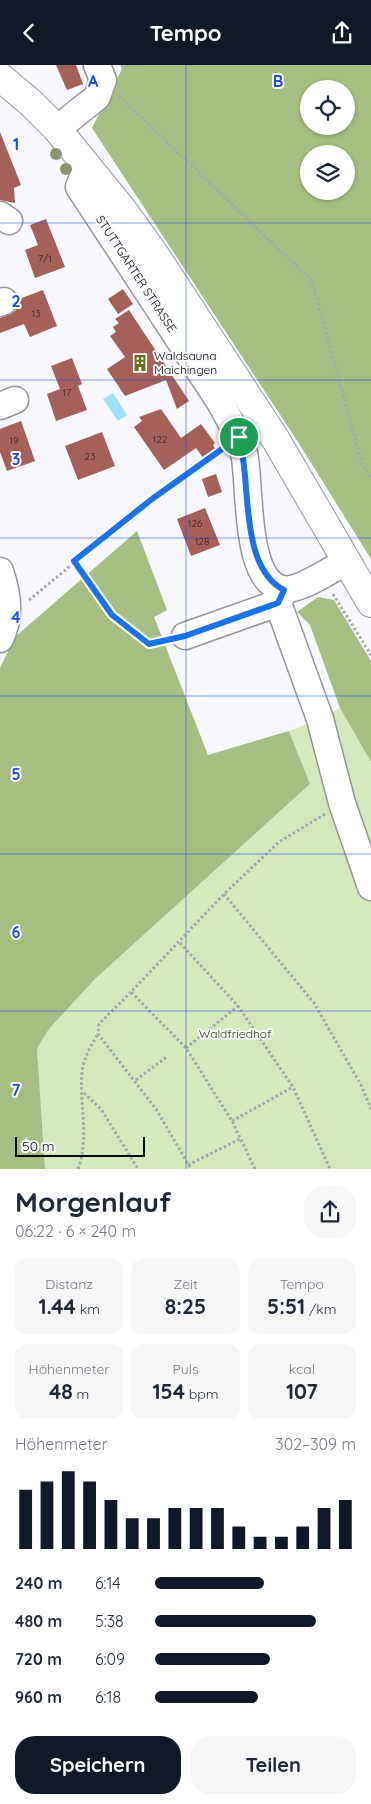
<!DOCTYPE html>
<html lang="de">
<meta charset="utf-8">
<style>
:root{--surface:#fff;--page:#f6f6f7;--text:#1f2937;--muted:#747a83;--accent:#111827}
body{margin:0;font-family:Quicksand,sans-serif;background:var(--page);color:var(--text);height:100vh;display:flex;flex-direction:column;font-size:19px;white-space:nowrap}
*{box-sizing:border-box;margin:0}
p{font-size:16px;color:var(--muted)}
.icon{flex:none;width:28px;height:28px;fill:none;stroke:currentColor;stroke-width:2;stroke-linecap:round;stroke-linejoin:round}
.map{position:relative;height:1104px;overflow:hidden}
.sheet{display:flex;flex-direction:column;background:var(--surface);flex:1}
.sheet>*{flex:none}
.buttons{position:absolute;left:300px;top:15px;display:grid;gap:10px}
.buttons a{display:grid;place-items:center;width:55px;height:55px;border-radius:50%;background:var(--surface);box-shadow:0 1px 4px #0004;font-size:25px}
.scale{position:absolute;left:15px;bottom:12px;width:130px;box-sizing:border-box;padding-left:5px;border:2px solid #0c0c0e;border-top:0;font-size:14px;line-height:18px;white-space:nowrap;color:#0c0c0e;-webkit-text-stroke:4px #f7f7fd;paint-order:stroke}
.pin{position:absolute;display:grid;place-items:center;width:42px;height:42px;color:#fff;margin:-21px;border:2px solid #fff;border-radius:50%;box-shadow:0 1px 5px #0007}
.round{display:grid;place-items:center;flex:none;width:52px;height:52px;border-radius:20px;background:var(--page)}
.summary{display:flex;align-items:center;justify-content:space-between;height:85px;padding:0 15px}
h1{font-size:28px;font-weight:700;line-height:38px}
.metrics{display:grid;grid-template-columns:repeat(3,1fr);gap:8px;height:85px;padding:5px 15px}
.metrics div{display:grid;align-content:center;border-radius:12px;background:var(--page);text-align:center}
.metrics b{font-size:21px;font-weight:700}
.metrics small{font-size:14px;font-weight:400}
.metrics p{font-size:14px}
.chart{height:140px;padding:10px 15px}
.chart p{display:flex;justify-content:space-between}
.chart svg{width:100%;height:90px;margin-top:5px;stroke:var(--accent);stroke-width:6}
.action{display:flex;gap:10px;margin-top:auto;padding:10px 15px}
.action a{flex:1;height:58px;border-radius:20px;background:var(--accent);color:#fff;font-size:20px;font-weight:700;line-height:58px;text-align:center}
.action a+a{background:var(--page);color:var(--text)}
ul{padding:0 15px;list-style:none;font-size:16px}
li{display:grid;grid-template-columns:80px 60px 1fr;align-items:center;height:38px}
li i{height:12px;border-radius:6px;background:var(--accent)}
header{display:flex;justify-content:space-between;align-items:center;height:65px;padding:0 15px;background:var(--accent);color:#fff;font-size:22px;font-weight:700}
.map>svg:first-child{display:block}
.green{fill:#d5e9bd}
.forest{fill:#a4bf81;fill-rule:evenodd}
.water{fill:#a0e1f7}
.building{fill:#a46059}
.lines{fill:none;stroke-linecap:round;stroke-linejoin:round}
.minor-casing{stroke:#95959b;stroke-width:29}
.major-casing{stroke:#95959b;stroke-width:30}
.path{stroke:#a7a7ab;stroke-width:3;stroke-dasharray:2.5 2.5;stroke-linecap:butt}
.minor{stroke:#fff;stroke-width:26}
.major{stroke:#fff;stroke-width:28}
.tree{fill:#8a9672}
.route-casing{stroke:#fff;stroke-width:10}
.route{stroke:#1a73e8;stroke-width:6}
.grid{fill:none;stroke:#1d4ed8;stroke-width:1;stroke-opacity:0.55}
.labels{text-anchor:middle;stroke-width:4;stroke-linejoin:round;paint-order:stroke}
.number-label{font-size:10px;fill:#322121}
.street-label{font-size:12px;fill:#0c0c0e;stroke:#f7f7fd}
.poi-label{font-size:12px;fill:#0c0c0e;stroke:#f7f7fd;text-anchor:start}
.park-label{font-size:12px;fill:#304700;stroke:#f7f7fd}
.grid-label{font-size:16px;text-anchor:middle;font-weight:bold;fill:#1d4ed8;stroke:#f7f7fd;stroke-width:4;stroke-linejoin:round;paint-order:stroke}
</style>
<header><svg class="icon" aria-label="back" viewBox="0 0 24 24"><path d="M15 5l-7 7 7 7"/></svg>Tempo<svg class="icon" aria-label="share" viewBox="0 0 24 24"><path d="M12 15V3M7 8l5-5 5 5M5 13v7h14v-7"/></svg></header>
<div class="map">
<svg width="371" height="1104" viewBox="0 0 371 1104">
<rect width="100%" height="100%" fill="#f7f7fd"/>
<path class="green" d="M340,643L371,697V1104H45L37,982L49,964L95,914L310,719L289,666L320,654Z"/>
<g class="forest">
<path d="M124,0H371V494L298,377L92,63ZM309,24H346V61H309ZM309,89H346V126H309Z"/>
<path d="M137,466L167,545L154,552L208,690L289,666L310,719L95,914L49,964L37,983L45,1104H0V603L15,572Z"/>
<path d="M318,532L334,535L371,596V697L340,643L310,560L297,547Z"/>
</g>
<path class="water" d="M113,328L127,350L118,356L103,334Z"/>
<g class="building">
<path d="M56,0H76L83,19L67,25Z"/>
<path d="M0,67L21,120L14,123L15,138L0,135Z"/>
<path d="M46,154L65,202L35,213L25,185L38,180L30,160Z"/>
<path d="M123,224L133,239L118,249L108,234Z"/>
<path d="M43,225L57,261L30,272L24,259L0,268V253L11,249L16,245L19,234Z"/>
<path d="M129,245L189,336L177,344L166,315L125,331L107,304L125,292L110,271L116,267L113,262L119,258L115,254Z"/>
<path d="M72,293L82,319L78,321L87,345L56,356L47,329L60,324L51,301Z"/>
<path d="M161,344L181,373L201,359L215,378L213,380L216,385L204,394L196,383L164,405L134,362L142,356L139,352Z"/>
<path d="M21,356L35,396L7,406L0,387V364Z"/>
<path d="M102,367L115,401L78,415L65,381Z"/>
<path d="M216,409L222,427L208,432L202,414Z"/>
<path d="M205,443L220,480L191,491L177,454Z"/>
</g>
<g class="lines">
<g class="minor-casing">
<g id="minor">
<path d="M57,64L97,32L103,15L97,0"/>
<path d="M87,101L79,122L220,337C229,354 239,370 244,388C251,417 243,517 283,524C297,527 333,504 345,497"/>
<path d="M0,150L9,156"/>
<path d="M0,238L4,236"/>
<path d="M0,341L15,335"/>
<path d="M0,506C8,530 11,551 0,574"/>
<path d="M284,525L278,538L320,654L342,738L371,822"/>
<path d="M185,571L278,538"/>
</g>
</g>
<g class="major-casing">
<path id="major" d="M0,12L31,38L57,64L122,144L157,193L276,375L371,538"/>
</g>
<g class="path">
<path d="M121,1L138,0"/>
<path d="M119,31L312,216L362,398L371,414"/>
<path d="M74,496L112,550L149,579L165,575"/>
<path d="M333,529L371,590"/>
<path d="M29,535L152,434L221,385"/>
<path d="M224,829L314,938L361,1020L371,1044"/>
<path d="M180,878L238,941L293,1022L330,1104"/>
<path d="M131,927L99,959L98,969L156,1044L191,1104"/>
<path d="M186,983L238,941"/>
<path d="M136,1015L168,991"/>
<path d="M84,1028L101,1044L138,1104"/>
<path d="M232,1056L293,1022"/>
<path d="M188,1100L240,1074"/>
<path d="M78,1104C90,1072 79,1041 82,1008C83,994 91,980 98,969"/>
<path d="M255,1104L232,1056L186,983L131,927L224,829L279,777L325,749"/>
</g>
<use href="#minor" class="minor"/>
<use href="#major" class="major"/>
</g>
<g class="tree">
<circle cx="56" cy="89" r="6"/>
<circle cx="66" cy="104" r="6"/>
</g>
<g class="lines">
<g class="route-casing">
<path id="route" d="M239,372C252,416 238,501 284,525L278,538L185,571L149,579L112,550L74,496L152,434Z"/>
</g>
<use href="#route" class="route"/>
</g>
<path class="grid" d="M186,0V1104M0,158H371M0,315H371M0,473H371M0,631H371M0,789H371M0,946H371"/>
<defs>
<g id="building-bare" transform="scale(1.35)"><path d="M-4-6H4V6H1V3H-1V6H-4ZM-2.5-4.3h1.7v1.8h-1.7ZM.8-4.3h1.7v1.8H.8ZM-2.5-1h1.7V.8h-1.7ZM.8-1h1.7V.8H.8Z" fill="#6a6e13" stroke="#f7f7fd" stroke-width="2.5" paint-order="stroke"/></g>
</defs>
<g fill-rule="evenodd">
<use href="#building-bare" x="140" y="298"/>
</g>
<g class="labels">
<g class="number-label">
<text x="45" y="197">7/1</text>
<text x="36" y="252">13</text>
<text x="67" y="331">17</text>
<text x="160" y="378">122</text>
<text x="14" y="379">19</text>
<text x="90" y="395">23</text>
<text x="195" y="462">126</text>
<text x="202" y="480">128</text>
</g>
<g class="street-label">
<text transform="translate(136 209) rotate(57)" y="4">STUTTGARTER STRASSE</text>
</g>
<g class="poi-label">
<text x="154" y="295">Waldsauna<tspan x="154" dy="14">Maichingen</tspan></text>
</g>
<g class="park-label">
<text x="235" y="973">Waldfriedhof</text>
</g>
</g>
<g class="grid-label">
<text x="93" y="22">A</text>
<text x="278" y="22">B</text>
<text x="16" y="85">1</text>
<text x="16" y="242">2</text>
<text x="16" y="400">3</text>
<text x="16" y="558">4</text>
<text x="16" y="715">5</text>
<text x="16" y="873">6</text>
<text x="16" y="1031">7</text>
</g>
</svg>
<div class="buttons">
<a><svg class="icon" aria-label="locate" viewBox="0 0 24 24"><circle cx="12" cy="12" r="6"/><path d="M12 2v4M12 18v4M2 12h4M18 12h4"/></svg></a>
<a><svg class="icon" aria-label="layers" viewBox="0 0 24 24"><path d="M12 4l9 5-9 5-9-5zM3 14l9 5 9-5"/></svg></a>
</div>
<div class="scale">50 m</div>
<div class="pin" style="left:239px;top:372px;background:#1e9e55"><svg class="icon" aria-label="arrive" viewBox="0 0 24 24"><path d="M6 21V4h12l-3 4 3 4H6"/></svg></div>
</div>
<section class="sheet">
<div class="summary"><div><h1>Morgenlauf</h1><p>06:22 · 6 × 240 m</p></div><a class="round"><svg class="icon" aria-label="share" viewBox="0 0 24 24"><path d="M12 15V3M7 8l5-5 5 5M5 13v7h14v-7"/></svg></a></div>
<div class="metrics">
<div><p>Distanz</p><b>1.44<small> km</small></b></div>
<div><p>Zeit</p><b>8:25</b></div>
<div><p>Tempo</p><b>5:51<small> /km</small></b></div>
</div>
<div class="metrics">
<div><p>Höhenmeter</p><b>48<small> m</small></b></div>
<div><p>Puls</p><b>154<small> bpm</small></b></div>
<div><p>kcal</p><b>107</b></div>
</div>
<div class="chart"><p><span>Höhenmeter</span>302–309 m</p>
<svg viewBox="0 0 160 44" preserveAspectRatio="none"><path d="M5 44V15M15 44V11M25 44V6M35 44V11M45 44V20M55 44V29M65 44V29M75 44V24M85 44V24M95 44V24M105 44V33M115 44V38M125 44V38M135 44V33M145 44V24M155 44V20"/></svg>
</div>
<ul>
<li><b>240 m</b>6:14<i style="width:54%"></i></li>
<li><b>480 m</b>5:38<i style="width:80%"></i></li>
<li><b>720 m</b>6:09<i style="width:57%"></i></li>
<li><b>960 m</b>6:18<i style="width:51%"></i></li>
</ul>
<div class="action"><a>Speichern</a><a>Teilen</a></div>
</section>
